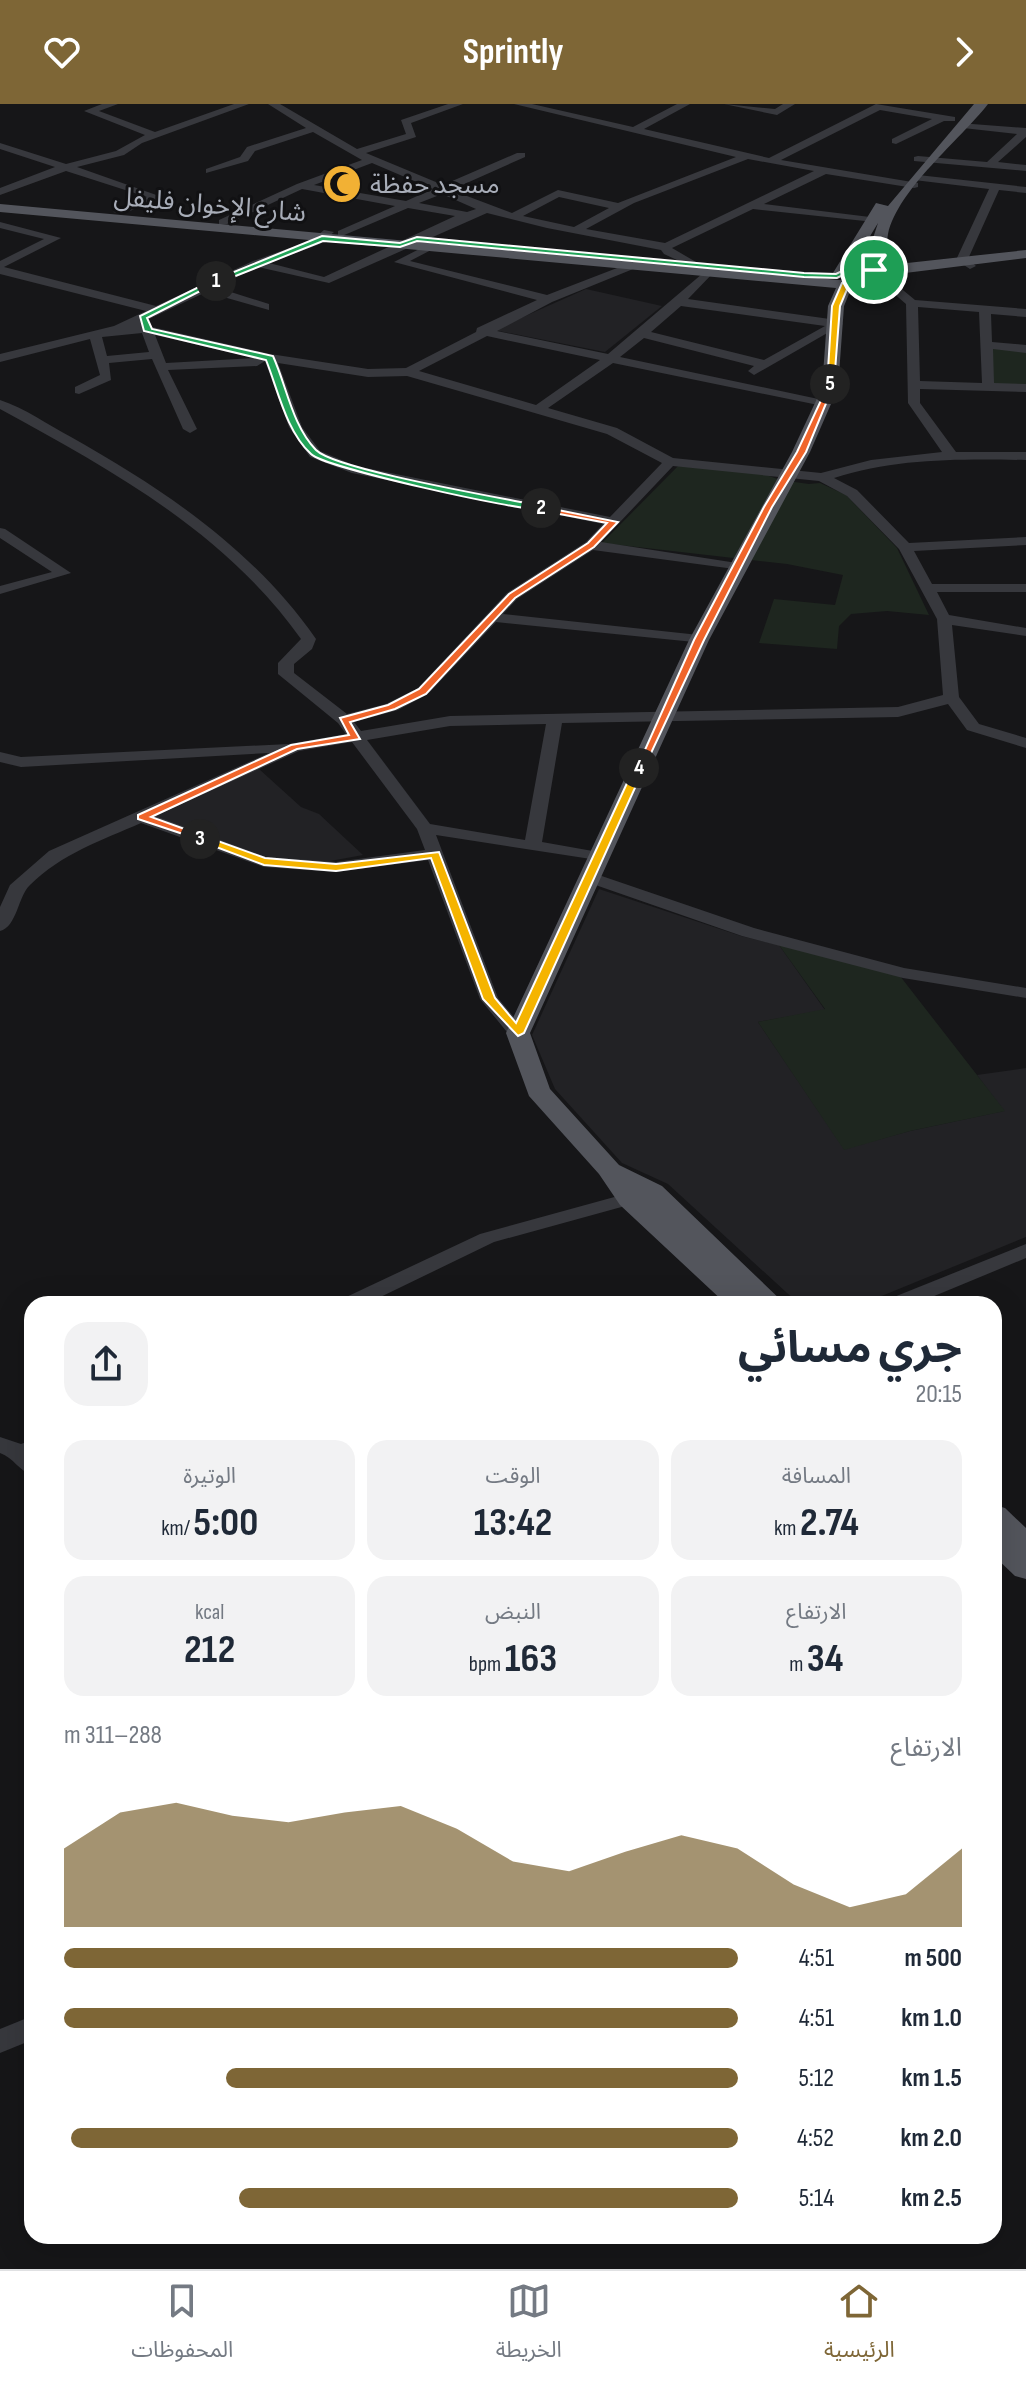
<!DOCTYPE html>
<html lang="ar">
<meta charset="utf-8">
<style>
:root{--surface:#fff;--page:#f2f2f3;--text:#1f2937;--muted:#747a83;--line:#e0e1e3;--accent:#7e6636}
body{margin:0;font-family:"Sofia Sans Condensed","Noto Sans Arabic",sans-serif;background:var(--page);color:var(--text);direction:rtl;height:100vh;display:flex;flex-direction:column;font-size:30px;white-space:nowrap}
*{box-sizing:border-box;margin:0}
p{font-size:26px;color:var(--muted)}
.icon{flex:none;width:44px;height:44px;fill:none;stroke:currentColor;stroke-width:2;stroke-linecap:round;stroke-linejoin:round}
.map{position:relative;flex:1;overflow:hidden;direction:ltr}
.details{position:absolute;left:24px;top:1192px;width:978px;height:948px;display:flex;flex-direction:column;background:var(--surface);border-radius:24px;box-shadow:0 8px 32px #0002;direction:rtl}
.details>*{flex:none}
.pin{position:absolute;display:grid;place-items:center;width:68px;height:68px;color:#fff;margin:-34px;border:4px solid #fff;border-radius:50%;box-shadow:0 2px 8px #0007}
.km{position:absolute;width:40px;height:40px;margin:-20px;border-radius:50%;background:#222;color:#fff;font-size:22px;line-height:40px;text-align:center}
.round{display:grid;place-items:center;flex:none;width:84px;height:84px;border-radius:24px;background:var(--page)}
.summary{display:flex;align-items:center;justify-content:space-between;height:136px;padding:0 40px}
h1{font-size:44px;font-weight:700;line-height:60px}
.figures{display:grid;grid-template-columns:repeat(3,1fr);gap:12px;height:136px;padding:8px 40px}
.figures div{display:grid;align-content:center;border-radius:20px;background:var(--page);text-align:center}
.figures b{font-size:40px;font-weight:700}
.figures small{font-size:22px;font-weight:400}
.figures p{font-size:22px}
.chart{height:224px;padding:16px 40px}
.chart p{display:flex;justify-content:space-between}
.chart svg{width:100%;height:144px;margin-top:8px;fill:var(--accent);opacity:.7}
ul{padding:0 40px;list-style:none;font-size:26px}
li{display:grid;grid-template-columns:128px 96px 1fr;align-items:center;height:60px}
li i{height:20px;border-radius:10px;background:var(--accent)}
header{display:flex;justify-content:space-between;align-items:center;height:104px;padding:0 40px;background:var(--accent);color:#fff;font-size:36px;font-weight:700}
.dock{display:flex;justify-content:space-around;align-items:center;height:112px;border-top:2px solid var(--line);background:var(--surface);font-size:22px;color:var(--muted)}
.dock a{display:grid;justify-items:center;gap:4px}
.dock .current{color:var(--accent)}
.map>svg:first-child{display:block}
.built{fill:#222225}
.green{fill:#1e261f}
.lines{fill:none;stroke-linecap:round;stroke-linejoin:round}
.minor{fill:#37383d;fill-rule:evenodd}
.major{fill:#53555c;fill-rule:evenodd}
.split-1{fill:#22a559;stroke:#fff;stroke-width:2}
.split-2{fill:#22a559;stroke:#fff;stroke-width:2}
.split-3{fill:#f0652b;stroke:#fff;stroke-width:2}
.split-4{fill:#f5b400;stroke:#fff;stroke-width:2}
.split-5{fill:#f0652b;stroke:#fff;stroke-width:2}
.split-6{fill:#f5b400;stroke:#fff;stroke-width:2}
.labels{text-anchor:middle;stroke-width:6;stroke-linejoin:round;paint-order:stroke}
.far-poi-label{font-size:26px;fill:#a8adb8;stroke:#111113;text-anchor:start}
.far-street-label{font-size:26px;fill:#a8adb8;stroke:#111113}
</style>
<header><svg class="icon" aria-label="forward" viewBox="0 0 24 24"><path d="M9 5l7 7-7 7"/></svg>Sprintly<svg class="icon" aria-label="heart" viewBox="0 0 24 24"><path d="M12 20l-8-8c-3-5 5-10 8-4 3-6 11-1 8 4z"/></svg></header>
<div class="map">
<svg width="1026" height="2165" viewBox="0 0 1026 2165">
<rect width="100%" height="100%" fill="#161618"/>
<g class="built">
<path d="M586,185L662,202L605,248L494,226Z"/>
<path d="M259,665L301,703L319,710L363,751L319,759L260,752L150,714Z"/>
<path d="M599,785L741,832L779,841L825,906L758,918L844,1045L910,1027L1004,1007L977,971L1026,964V1133L862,1200H799L668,1080L622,1059L555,985L532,931Z"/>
</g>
<g class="green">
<path d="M992,244L1026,247V283L993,281Z"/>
<path d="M678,362L764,370L780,376L809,380L820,379L846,391L897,444L929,511L887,507L851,510L839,522L837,545L759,539L774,495L835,501L843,471L787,460L602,439Z"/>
<path d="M779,841L900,872L1005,1007L910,1027L844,1046L758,918L825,905Z"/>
</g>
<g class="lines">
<g class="minor">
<path d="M102,0H118L99,7L155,28L234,0H249L142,39L124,51L77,63L162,93L123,110L113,108L147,93L66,67L0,91V84L55,63L0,45V39L66,60L116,47L145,31L84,7Z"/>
<path d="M268,0H280L357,45L406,30L401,16L448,0H463L411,19L416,33L366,49L443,81L517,49H525V53L451,86L512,109L558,86L618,99L736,53L514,0H532L633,23L677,0H690L644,25L769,54L876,0L955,13V17H944L896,40L892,39V35L932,15L880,6L781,56L918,79V83L914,84L826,70L764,100L870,113L874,114V118L753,105L672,144L696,158V162L692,163L664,150L661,146L547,124L487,109L329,179L258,163L215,183L269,200V206L206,188L149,215L152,223L270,250L368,265L406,264L476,228L477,224L537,196L394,158L429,140L433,141V145L410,157L547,191L630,159H638V163L552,198L497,227L608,250L709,164L715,167L688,195L837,216L843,220L754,271L748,267L754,262L644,234L620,253L823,296L829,300L828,303L613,259L548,304L617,324L673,354L821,369L871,356L942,348L908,299L906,200L884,181V177H892L915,196L1026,205V213L991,210L992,238L1026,241V249L993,245L994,279L1026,280V288L920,285V299L956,348H1026V356C961,355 896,354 834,374L857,386L909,439L1026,433V441L914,447L932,480H1026V488H937L949,511L1026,524V532L952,521L959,593L979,620L1026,634V644L967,626L948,600L898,613L562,619L542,738L604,749V757L436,731L498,894L527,929L518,935L511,933L480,895L428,756L336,768L264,763L141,719C102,736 61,750 30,781C18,792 17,823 0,827V803L10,781L49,747L269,649L21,663L0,658V648L21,653L289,640L346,630L338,619L278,570V559L301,535C226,429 112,366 0,305V296C25,304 48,321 71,333C165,386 254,446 316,535L312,545L294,560V569L347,610L386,600L418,584L507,489L586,438L603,420L352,369L310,353L289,323L265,257L257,262L168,266L197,325L190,329L183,325L152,255L109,259L111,276L79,290L75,289V283L100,271L90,235L0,258V250L114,222L146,207L0,170V157L44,135L0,124V118L61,134L4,163L156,202L253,157L312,136L324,126L334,128L320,140L269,159L324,173L455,112L408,104L342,132L338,131V127L395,102L302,85L227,120H219V116L297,80L362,56L313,28L255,47L248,57L206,69V65L240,53L247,43L306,24ZM748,55L814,67L665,139L586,125L634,99ZM372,59L433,85L406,97L314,81ZM442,90L476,105L467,108L419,99ZM559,93L609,104L574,123L523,112ZM681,202L825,222L764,256L651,228ZM918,203L979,208L982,279L920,277ZM142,229L149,248L107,252L102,233ZM155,231L255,254L166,259ZM487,232L600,256L536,301L419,267ZM278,259L368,273L407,272L607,330L662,359L610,413L356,362L320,347L302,323ZM673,362L819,377L847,392L899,445L937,515L943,591L898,603L450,612L361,627L354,618L398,606L428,590L496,518L704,539V533L699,531L503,510L517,495L593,446L742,466V460L737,459L601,438ZM546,620L525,736L430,720L367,636L450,622ZM352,638L417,725L425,746L336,758L266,753L155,712L299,647Z"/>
<path d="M724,0L775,5L783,0H795L777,11Z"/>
<path d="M959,19L1026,24V33L998,58L1026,61V67L914,57V53L918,52L987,58L1017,30L963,24Z"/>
<path d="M918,71L1026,83V89L999,86L968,155L976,162L970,165L956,156L989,85L914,76V72Z"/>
<path d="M0,424L5,425L71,469L0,490V482L52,468L0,434Z"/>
<path d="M590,768L754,824L904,864L1026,884V894L903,874L742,832L584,777L581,773L584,769Z"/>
<path d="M629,1089L636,1091L639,1095L636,1099L494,1138L366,1200H338L342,1195L480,1130Z"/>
<path d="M1026,1140V1154L915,1200H885L889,1195Z"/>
<path d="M0,1333L21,1340L32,1336V1371C19,1367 14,1354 0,1349Z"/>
<path d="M32,1912V1936L0,1949V1925Z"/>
</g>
<g class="major">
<path d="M974,0H988C960,36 898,85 888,130C886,140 889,151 889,161L1026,146V154L881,172L873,167V134L878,119L846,172H836L833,169L876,99L888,102Z"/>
<path d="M0,100L850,177L853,180L844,202L838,284L810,348L709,536L530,929L550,985L619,1061L662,1082L785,1200H726L620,1101L599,1070L529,992L506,929L689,536L792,348L822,284L828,202L836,184L0,108Z"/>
<path d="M994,1401L1005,1404L1026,1424V1475L1015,1472L994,1452Z"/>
</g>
</g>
<path class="split-1" d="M322,132L400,139L417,133L804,169L836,170L848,164L878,166L849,168L837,174L804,173L417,137L400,143L323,137L218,179L212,177Z"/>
<path class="split-2" d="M213,176L220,177L147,214L152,225L273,252C287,283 292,321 316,346C336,366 503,394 541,402L544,406C519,407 325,364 311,350C286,327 278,286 266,256L144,227L140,212Z"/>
<path class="split-3" d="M538,402L618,418L594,443L515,494L426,590L395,605L350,618L360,635L297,645L151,713L204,732V737L138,715V711L291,641L349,631L340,614L388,601L419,585L509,490L588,439L607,419L538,406Z"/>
<path class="split-4" d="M639,661L644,664L524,929L518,932L483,895L431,754L336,767L264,761L195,735L204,732L265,754L336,760L439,748L495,894L516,919L634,664Z"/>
<path class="split-5" d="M830,277L834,280L806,348L772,403L704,536L644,664L636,666L694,536L764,403L797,348Z"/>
<path class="split-6" d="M874,163L889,168L895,176L873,186L848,183L840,202L834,280L827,282L832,202L842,179L872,181L887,175L872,167Z"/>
<defs>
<g id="mosque-disc" transform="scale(2)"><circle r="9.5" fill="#f2b134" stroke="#111113"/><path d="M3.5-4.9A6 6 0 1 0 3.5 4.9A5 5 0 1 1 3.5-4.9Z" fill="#111"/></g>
</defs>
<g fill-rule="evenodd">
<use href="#mosque-disc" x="342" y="80"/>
</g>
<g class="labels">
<g class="far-poi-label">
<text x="370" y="89">مسجد حفظة</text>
</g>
<g class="far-street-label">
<text transform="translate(210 100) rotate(5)" y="9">شارع الإخوان فليفل</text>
</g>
</g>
</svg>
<div class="pin" style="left:874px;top:166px;background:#1e9e55"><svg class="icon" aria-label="arrive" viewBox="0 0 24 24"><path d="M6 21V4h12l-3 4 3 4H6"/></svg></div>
<b class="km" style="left:216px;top:177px">1</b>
<b class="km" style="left:541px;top:404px">2</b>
<b class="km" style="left:200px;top:735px">3</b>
<b class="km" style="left:639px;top:664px">4</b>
<b class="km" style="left:830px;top:280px">5</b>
<section class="details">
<div class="summary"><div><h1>جري مسائي</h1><p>20:15</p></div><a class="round"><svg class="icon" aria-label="share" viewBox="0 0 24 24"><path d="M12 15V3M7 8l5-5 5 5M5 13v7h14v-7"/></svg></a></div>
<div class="figures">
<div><p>المسافة</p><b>2.74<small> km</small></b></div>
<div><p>الوقت</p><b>13:42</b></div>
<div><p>الوتيرة</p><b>5:00<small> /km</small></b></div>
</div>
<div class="figures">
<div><p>الارتفاع</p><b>34<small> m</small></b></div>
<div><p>النبض</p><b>163<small> bpm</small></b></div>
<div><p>kcal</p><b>212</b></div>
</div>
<div class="chart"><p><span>الارتفاع</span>288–311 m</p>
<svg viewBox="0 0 160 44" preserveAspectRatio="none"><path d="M0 44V20L10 9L20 6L30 10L40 12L50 9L60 7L70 14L80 24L90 27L100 21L110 16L120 20L130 31L140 38L150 34L160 20V44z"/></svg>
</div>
<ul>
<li><b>500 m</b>4:51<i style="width:100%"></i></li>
<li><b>1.0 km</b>4:51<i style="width:100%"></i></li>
<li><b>1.5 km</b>5:12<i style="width:76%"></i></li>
<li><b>2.0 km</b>4:52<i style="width:99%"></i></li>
<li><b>2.5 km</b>5:14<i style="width:74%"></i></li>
</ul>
</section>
</div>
<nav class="dock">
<a class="current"><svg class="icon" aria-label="home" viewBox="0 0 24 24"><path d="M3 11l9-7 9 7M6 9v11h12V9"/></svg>الرئيسية</a>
<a><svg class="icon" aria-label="map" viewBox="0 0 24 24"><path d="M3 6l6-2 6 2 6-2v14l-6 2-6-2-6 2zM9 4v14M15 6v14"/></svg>الخريطة</a>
<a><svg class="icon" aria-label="saved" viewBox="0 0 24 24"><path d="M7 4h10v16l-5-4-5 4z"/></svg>المحفوظات</a>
</nav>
